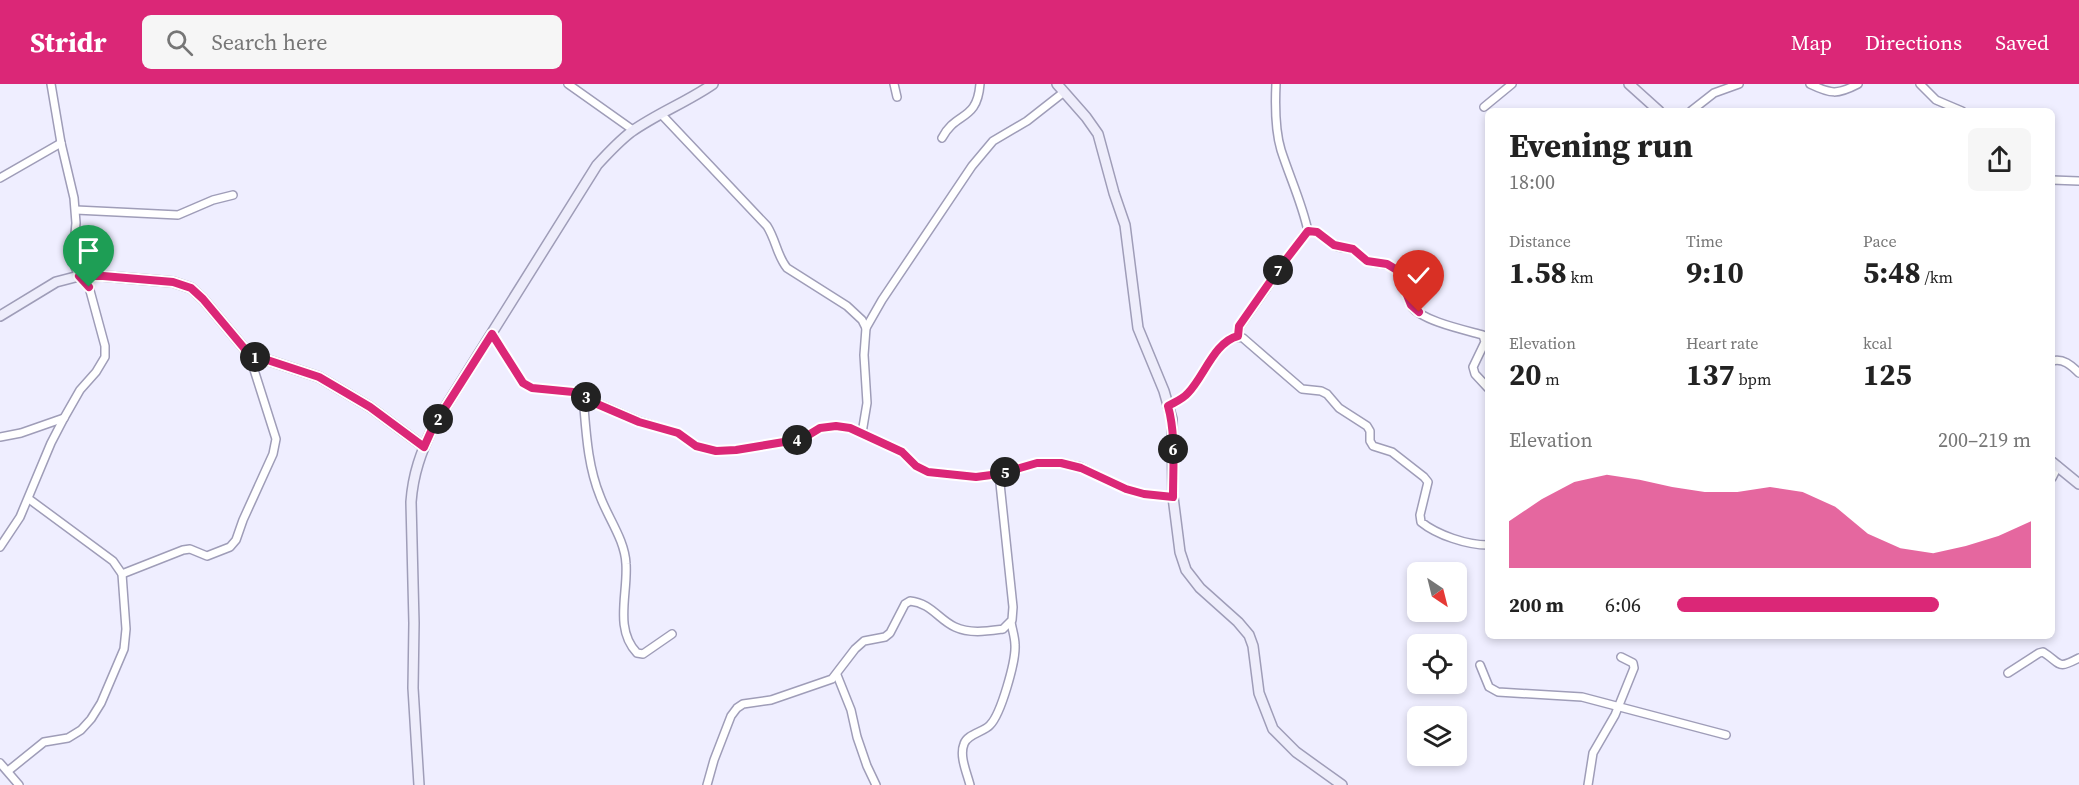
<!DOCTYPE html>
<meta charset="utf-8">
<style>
:root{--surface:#fff;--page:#f6f6f6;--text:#222;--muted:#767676;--accent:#db2777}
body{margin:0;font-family:"Source Serif 4",serif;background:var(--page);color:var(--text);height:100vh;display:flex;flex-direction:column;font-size:22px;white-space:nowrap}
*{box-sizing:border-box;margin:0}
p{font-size:20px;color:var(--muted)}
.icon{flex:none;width:33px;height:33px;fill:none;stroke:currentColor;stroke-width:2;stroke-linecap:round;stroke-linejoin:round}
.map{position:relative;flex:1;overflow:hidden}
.drawer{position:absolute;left:1485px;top:24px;width:570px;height:531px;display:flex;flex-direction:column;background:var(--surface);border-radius:9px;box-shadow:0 3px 9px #0003}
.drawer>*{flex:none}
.needle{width:39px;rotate:145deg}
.buttons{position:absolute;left:1407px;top:478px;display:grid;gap:12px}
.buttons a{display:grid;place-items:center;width:60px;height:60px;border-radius:9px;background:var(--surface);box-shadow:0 3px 9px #0003;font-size:30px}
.pin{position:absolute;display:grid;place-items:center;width:51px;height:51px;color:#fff;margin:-62px -26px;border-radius:50% 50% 50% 0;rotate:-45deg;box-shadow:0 0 6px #0007}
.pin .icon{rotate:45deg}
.km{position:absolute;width:30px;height:30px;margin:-15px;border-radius:50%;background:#222;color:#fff;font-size:16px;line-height:30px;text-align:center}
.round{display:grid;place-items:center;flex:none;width:63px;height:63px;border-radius:9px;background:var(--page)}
.headline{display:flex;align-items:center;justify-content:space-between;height:102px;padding:0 24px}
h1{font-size:33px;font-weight:700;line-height:45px}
.stats{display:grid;grid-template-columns:repeat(3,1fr);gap:9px;height:102px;padding:6px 24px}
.stats div{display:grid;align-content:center}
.stats b{font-size:30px;font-weight:700}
.stats small{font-size:16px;font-weight:400}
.stats p{font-size:16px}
.chart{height:168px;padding:12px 24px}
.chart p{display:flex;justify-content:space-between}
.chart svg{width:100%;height:108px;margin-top:6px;fill:var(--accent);opacity:.7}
ul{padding:0 24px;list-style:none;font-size:20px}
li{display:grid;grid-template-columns:96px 72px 1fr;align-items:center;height:45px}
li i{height:15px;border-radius:8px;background:var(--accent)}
header{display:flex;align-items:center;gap:36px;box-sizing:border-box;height:84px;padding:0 30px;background:var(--accent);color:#fff}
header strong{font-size:28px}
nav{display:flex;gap:33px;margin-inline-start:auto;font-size:21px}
.search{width:420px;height:54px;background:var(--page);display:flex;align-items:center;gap:15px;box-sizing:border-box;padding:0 21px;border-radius:9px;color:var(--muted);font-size:22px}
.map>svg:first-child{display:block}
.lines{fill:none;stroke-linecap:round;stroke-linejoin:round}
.street-casing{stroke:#9f9db8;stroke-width:10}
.secondary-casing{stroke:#9f9db8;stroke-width:12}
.street{stroke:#fff;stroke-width:7}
.secondary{stroke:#eeedfb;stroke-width:9}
.route-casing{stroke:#fff;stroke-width:12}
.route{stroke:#db2777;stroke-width:8}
</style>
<header>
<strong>Stridr</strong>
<div class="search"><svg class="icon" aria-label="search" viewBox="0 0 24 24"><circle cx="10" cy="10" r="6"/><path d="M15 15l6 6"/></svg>Search here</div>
<nav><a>Map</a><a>Directions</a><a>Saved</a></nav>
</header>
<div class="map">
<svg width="2079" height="701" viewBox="0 0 2079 701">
<rect width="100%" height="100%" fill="#efeeff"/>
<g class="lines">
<g class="street-casing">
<g id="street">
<path d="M568,0L633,46"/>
<path d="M894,0L897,13"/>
<path d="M1276,0C1275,21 1275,46 1281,66C1290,94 1302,119 1308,147"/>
<path d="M1810,0C1831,10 1837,11 1858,0"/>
<path d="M1920,0L1936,16L1962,27"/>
<path d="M1484,23L1512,0"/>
<path d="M1691,27L1714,9L1739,0"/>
<path d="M662,31L767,142C776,156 777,172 787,184L847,222L862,236L866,244L864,271L867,319L862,349"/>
<path d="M942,54C956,27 977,38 980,0"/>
<path d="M0,94L61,59"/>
<path d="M2052,96L2079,97"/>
<path d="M76,126L178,131L213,116L233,111"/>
<path d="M866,244L882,216L972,82L993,57L1027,37L1064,8"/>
<path d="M492,250L523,299L532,304L573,308L583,312L597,319L639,337L678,349L696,362L716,367L736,366L802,355L820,344L836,342L850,344L901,368L916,382L928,388L976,393L999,390L1037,379H1061L1081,383L1126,405L1144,410L1173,413"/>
<path d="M1238,252L1240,242L1304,151C1317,140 1325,157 1336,162C1341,165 1346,163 1351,164C1357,166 1360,173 1366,176C1376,182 1388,177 1397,186C1401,195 1407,215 1411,222C1422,237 1465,246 1483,251L1485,258L1473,283L1475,290L1488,304"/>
<path d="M2052,277C2063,274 2071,281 2079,289"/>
<path d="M583,312C586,345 587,380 600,412C608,434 625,456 626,480C628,510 614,545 637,569L643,570L672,550"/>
<path d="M1168,322C1175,318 1183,315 1188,309C1201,297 1221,246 1243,254L1302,305L1321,307L1327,310L1339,324L1367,342L1370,347V357L1373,362L1392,368L1424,393L1428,398L1420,431L1421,438C1437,451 1467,461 1488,461"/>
<path d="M0,353L21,349L64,334"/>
<path d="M2052,394L2058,382"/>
<path d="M0,463L20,433L51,359L64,334L80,306L96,288L105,273V262L89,203L79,192L75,183L73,173L76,139L74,114L61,59L51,0"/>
<path d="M122,490L183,466L190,465L207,472L230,463L236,456L243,436L273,370L276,355L249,270"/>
<path d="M1480,581L1489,603L1498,608L1582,613L1726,651"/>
<path d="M2008,589L2039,569L2043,568C2062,580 2056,586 2079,574"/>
<path d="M837,591L851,626L857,653L867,682L876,701"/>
<path d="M0,679L19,701"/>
<path d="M8,687L44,658L68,654L81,646L91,635L101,619L124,565L126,545L122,490L113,477L29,415"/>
<path d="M707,701L714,676L731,632L737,624L743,620L771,616L832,595L855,565L864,557L885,553L890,549L905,520L910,517C931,519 939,536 955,543C970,550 988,547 1003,545L1012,536L1013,523L999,390"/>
<path d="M970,701C967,689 959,672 964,660C967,650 984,648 990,641C1001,630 1016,577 1015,561C1015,553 1012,545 1011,538"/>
<path d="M1588,701L1593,669L1615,631L1634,584L1633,579L1621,573"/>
</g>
</g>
<g class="secondary-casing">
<g id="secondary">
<path d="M1057,0L1086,33L1098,50L1114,109L1125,141L1138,244L1164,307L1172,335L1173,413L1180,468L1186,486L1200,504L1238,538L1249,551L1253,562L1259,609L1273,645L1296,668L1342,701"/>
<path d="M1629,0L1659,27"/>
<path d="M0,232L56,198L79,192H103L173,198L191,204L203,215L249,270L319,293L370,323L424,363"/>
<path d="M2052,378L2079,400"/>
<path d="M419,701L413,604L414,539L411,418C413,390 421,368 433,343L597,81C608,69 618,58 631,48C656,30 687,18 713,0"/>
</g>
</g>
<use href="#street" class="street"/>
<use href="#secondary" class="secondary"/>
</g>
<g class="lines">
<g class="route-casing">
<path id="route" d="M89,203L79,192H103L173,198L191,204L203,215L249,270L319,293L370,323L424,363L433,343L492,250L523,299L532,304L573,308L583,312L597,320L639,338L678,349L696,362L716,367L736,366L802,355L820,344L836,342L850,344L902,368L916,382L928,388L976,393L999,390L1037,379H1061L1081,384L1126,405L1144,410L1173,413C1173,383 1176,351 1168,322C1175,318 1183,315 1188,309C1204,293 1214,258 1238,252L1239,242L1281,182L1308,147L1317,148L1334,161L1353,165L1367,177L1387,180L1397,186L1411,221L1419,228"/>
</g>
<use href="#route" class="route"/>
</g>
</svg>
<div class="buttons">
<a><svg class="needle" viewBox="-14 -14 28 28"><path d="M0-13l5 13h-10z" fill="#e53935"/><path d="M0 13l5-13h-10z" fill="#767676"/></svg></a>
<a><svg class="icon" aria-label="locate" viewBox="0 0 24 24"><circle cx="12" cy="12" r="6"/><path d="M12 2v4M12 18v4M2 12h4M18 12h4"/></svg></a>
<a><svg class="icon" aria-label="layers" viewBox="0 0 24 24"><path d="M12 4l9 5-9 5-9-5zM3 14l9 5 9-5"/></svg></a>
</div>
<div class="pin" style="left:89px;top:203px;background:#1e9e55"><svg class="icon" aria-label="arrive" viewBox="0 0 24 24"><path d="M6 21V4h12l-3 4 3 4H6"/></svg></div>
<div class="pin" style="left:1419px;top:228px;background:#d93025"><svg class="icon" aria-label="check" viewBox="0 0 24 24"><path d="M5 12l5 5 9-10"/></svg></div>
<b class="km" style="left:255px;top:273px">1</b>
<b class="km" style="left:438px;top:335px">2</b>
<b class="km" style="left:586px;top:313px">3</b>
<b class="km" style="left:797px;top:356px">4</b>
<b class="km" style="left:1005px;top:388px">5</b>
<b class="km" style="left:1173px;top:365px">6</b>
<b class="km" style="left:1278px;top:186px">7</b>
<section class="drawer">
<div class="headline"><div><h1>Evening run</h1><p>18:00</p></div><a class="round"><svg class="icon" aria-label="share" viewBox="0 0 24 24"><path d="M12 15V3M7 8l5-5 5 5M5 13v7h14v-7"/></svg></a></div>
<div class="stats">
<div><p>Distance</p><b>1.58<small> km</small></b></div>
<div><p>Time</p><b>9:10</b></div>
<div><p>Pace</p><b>5:48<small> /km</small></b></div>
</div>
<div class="stats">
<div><p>Elevation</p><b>20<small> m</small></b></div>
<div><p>Heart rate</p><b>137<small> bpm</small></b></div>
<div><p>kcal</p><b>125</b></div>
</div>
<div class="chart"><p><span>Elevation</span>200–219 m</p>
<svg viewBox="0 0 160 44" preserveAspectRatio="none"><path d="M0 44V25L10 16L20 9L30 6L40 8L50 11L60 13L70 13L80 11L90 13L100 19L110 30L120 36L130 38L140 35L150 31L160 25V44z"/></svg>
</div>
<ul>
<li><b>200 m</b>6:06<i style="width:74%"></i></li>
</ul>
</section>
</div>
